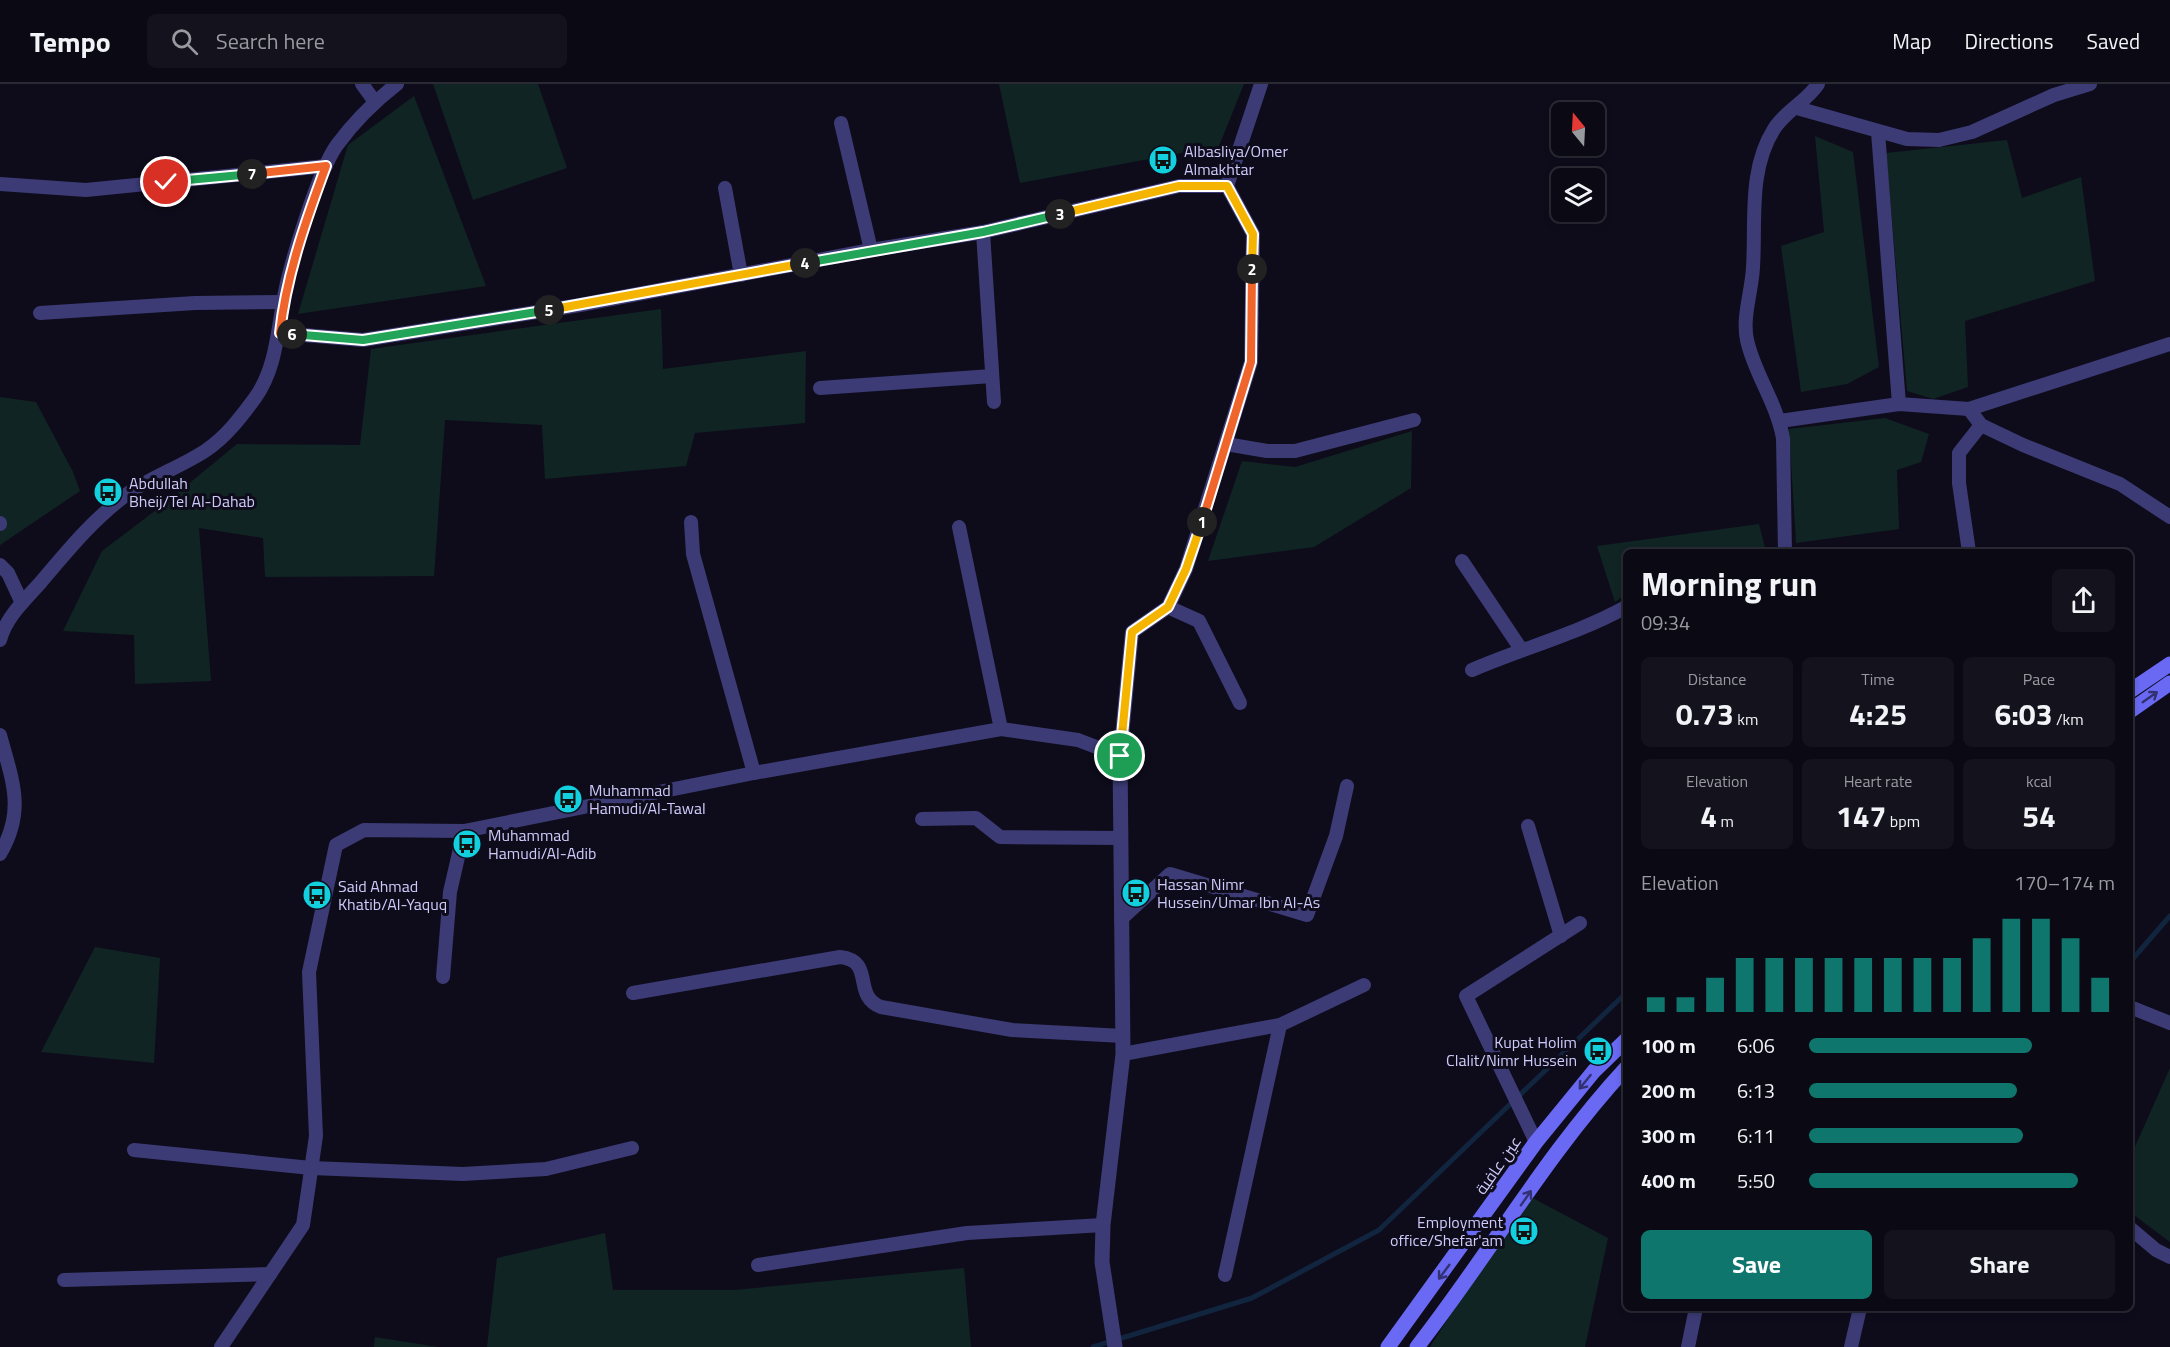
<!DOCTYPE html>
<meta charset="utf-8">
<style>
:root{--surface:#0a0914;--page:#13121d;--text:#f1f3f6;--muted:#999aa0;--line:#2a2a34;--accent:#0f766e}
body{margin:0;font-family:"Titillium Web",Cairo,sans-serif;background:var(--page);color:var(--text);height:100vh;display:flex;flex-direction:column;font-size:22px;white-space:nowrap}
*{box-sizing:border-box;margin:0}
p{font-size:20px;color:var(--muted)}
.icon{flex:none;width:33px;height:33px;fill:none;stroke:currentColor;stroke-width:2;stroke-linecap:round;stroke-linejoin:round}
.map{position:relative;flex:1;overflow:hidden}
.panel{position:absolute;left:1623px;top:465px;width:510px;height:762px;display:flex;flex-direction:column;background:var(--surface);border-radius:9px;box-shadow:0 3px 9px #0003,0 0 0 2px var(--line)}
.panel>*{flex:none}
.needle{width:39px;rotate:342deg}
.buttons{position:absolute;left:1551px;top:18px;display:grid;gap:12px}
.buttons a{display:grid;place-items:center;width:54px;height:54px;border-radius:9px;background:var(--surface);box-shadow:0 3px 9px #0003,0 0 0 2px var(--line);font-size:30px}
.pin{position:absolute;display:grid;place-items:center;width:51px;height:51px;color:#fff;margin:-26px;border:3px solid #fff;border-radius:50%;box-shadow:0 2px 6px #0007}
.km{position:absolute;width:30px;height:30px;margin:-15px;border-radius:50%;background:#222;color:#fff;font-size:16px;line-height:30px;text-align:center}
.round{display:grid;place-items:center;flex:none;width:63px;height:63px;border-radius:9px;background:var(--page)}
.head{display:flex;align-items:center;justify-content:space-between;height:102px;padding:0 18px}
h1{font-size:33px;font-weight:700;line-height:45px}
.stats{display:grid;grid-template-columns:repeat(3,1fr);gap:9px;height:102px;padding:6px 18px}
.stats div{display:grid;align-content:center;border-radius:9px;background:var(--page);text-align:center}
.stats b{font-size:30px;font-weight:700}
.stats small{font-size:16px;font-weight:400}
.stats p{font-size:16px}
.chart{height:168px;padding:12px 18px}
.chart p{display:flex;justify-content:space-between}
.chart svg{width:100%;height:108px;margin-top:6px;stroke:var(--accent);stroke-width:6}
.cta{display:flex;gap:12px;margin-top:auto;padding:12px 18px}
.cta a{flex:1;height:69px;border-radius:9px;background:var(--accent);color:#fff;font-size:24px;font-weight:700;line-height:69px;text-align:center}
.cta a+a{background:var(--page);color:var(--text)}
ul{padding:0 18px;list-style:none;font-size:20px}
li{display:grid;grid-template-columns:96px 72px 1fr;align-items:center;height:45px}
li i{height:15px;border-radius:8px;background:var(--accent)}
header{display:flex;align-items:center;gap:36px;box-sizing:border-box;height:84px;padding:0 30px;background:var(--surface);border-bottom:2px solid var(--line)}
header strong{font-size:28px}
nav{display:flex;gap:33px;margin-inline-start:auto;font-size:21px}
.search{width:420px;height:54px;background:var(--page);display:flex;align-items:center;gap:15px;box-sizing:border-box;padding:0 21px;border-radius:9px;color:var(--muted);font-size:22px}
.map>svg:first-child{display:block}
.green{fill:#102423}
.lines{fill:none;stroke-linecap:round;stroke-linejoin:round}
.stream{stroke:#11253f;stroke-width:5}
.minor{stroke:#3c3b76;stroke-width:14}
.tertiary{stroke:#3c3b76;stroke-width:15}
.secondary{stroke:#6969f3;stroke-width:15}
.oneway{stroke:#323171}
.split-1-casing{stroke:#fff;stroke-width:12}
.split-2-casing{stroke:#fff;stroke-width:12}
.split-3-casing{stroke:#fff;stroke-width:12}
.split-4-casing{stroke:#fff;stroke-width:12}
.split-5-casing{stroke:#fff;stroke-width:12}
.split-6-casing{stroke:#fff;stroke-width:12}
.split-7-casing{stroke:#fff;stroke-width:12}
.split-8-casing{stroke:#fff;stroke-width:12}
.split-1{stroke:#f5b400;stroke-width:8}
.split-2{stroke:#f0652b;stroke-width:8}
.split-3{stroke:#f5b400;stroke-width:8}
.split-4{stroke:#22a559;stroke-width:8}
.split-5{stroke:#f5b400;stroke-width:8}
.split-6{stroke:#22a559;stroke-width:8}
.split-7{stroke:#f0652b;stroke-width:8}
.split-8{stroke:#22a559;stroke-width:8}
.labels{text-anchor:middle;stroke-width:6;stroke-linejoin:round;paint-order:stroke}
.poi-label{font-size:16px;fill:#cecafb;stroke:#0e0c1b;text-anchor:start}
.street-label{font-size:16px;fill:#cecafb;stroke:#0e0c1b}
</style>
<header>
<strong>Tempo</strong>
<div class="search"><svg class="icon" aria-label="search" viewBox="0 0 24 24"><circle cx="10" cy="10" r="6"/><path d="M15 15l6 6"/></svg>Search here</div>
<nav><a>Map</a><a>Directions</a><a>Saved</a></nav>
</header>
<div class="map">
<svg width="2170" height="1263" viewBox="0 0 2170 1263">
<rect width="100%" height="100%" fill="#0e0c1b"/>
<g class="green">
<path d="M433,0H538L567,84L473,116Z"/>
<path d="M999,0H1244L1219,62L1020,99Z"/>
<path d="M414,12L486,202L298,230L348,61Z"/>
<path d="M1815,52L1853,68L1879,283L1847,300L1801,308L1781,162L1824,148Z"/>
<path d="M2007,56L2022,114L2081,93L2095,197L1965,237L1968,303L1933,315L1907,307L1886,69Z"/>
<path d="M661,225L663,285L806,267L805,339L695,349L686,382L545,395L542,341L445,336L434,492L265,493L263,454L199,444L211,597L135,600L134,551L63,547L102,467L164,420L237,360L360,361L371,265Z"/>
<path d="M0,313L36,318L73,388L80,407L0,461Z"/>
<path d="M1885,334L1929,350L1921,378L1897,386L1899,445L1796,459L1789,345Z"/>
<path d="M1412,347L1411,404L1314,463L1208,477L1242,377L1295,383Z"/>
<path d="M1759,440L1766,468H1626V510L1615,518L1597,462Z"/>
<path d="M95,863L160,874L154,979L41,968Z"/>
<path d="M2170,984V1158L2130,1128V1074Z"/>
<path d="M1527,1111L1608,1154L1585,1263H1430Z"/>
<path d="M605,1149L613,1206H734L964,1184L971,1263H487L497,1174Z"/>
<path d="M375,1253L438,1263H374Z"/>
</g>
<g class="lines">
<g class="stream">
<path d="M2130,878L2170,832"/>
<path d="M1093,1263L1252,1214L1379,1146L1626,909"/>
</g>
<g class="minor">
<path d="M362,0L375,18"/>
<path d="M1797,24L1907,55L1939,56L1972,48L2054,11L2090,0"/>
<path d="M841,39L871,166"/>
<path d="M1878,48L1899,320"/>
<path d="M0,100L86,106L326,82"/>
<path d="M1227,102L1261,0"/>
<path d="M725,104L741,191"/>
<path d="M983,148L994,318"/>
<path d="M40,229L195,219L283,218"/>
<path d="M820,304L992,292"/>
<path d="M1969,325L1981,341L2023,361L2120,400L2170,433"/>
<path d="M1780,337L1899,320L1969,325L2170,260"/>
<path d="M1226,360L1267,367H1295L1414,336"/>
<path d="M691,438L693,470L754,689"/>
<path d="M0,439V440"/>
<path d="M959,443L1001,645"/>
<path d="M1785,468L1783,354C1776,317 1754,289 1747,256C1742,233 1752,207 1753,183C1756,138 1748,86 1774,45C1785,27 1806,18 1818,0"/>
<path d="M1969,468L1959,399V369L1981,341"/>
<path d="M1462,477L1521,565"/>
<path d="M0,481L8,489L22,519"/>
<path d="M1168,523L1199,537L1240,619"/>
<path d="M0,556C6,533 25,516 41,498C68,466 95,433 130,408C154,392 182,382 205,367C226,353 241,333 255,314C275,286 277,252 283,219C288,186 318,87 337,61C354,38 375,17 397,0"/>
<path d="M1472,586C1523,564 1577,550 1626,523"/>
<path d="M0,651C12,696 26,726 0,770"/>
<path d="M922,735L976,734L1000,753L1120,754"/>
<path d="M1528,742L1561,852"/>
<path d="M1121,835L1170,790L1307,831L1336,752L1347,702"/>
<path d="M443,893L450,808L464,747"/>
<path d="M633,909L840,873C876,877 851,911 881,923L1012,946L1123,952"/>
<path d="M2130,923L2170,939"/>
<path d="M1123,970L1280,941L1364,901"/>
<path d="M1536,1058L1466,912L1580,839"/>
<path d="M134,1066L311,1084L463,1090L546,1085L632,1064"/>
<path d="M2130,1144L2156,1166L2170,1173"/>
<path d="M758,1181L967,1149L1103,1141"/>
<path d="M1225,1191L1280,941"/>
<path d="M64,1196L270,1190"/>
<path d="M221,1263L303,1141L316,1052L309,888L336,761L364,746L464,747L754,689L1001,645L1078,656L1120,672L1132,548L1168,523L1186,485L1251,278L1253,150L1227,102H1179L983,148L871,166L580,221L363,256L280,249"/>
<path d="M1688,1263L1696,1224"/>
<path d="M1851,1263L1860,1224"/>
</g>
<path class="tertiary" d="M1115,1263L1102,1178L1103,1141L1123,970L1120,672"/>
<g class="secondary">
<path d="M2130,607L2170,580"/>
<path d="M2130,627L2170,599"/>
<path d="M1388,1263L1536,1058L1594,987L1626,956"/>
<path d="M1417,1263C1488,1172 1548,1068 1626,984"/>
</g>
</g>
<defs><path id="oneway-shaft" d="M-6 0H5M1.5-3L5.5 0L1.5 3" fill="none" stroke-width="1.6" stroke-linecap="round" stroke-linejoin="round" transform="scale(1.5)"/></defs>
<g class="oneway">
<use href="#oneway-shaft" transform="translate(2150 613) rotate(-35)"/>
<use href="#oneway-shaft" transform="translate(1585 998) rotate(129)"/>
<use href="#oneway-shaft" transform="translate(1526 1114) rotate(-55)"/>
<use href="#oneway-shaft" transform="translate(1444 1188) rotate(127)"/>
</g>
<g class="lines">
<g class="split-1-casing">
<path id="split-1" d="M1120,672L1132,548L1168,523L1186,485L1202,438"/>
</g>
<g class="split-2-casing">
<path id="split-2" d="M1202,438L1251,278L1252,185"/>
</g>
<g class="split-3-casing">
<path id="split-3" d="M1060,130L1179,102H1227L1253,150L1252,185"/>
</g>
<g class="split-4-casing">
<path id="split-4" d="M805,179L983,148L1060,130"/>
</g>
<g class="split-5-casing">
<path id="split-5" d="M549,226L805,179"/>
</g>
<g class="split-6-casing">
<path id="split-6" d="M292,250L363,256L549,226"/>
</g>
<g class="split-7-casing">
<path id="split-7" d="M252,90L326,82C306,136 286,192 280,249L292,250"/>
</g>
<g class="split-8-casing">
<path id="split-8" d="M166,98L252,90"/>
</g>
<use href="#split-1" class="split-1"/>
<use href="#split-2" class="split-2"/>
<use href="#split-3" class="split-3"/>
<use href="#split-4" class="split-4"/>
<use href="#split-5" class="split-5"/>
<use href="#split-6" class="split-6"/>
<use href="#split-7" class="split-7"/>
<use href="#split-8" class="split-8"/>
</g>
<defs>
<g id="bus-disc" transform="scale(1.5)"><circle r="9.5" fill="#12d0de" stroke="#0e0c1b"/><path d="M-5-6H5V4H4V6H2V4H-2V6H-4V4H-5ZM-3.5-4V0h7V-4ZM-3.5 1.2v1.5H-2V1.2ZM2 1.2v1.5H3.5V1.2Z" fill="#111"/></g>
</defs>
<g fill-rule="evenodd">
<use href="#bus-disc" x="1163" y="76"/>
<use href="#bus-disc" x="108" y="408"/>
<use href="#bus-disc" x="568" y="715"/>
<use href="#bus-disc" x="467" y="760"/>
<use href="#bus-disc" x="1136" y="809"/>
<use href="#bus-disc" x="317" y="811"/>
<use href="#bus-disc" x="1598" y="967"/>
<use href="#bus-disc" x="1524" y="1147"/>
</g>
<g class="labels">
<g class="poi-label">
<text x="1184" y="73">Albasliya/Omer<tspan x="1184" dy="18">Almakhtar</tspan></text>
<text x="129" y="405">Abdullah<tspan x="129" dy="18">Bheij/Tel Al-Dahab</tspan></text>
<text x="589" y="712">Muhammad<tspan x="589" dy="18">Hamudi/Al-Tawal</tspan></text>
<text x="488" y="757">Muhammad<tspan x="488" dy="18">Hamudi/Al-Adib</tspan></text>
<text x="1157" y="806">Hassan Nimr<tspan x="1157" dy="18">Hussein/Umar Ibn Al-As</tspan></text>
<text x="338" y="808">Said Ahmad<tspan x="338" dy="18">Khatib/Al-Yaquq</tspan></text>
<text x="1577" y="964" text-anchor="end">Kupat Holim<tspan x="1577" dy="18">Clalit/Nimr Hussein</tspan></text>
<text x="1503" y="1144" text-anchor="end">Employment<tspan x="1503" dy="18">office/Shefar'am</tspan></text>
</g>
<g class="street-label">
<text transform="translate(1498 1081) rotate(-55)" y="6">عين عافية</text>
</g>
</g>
</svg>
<div class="buttons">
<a><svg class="needle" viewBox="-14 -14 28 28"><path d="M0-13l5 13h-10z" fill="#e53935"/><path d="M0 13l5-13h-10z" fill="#999aa0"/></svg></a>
<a><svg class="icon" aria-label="layers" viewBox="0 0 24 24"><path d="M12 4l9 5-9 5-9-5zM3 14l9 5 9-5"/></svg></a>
</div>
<div class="pin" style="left:1120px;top:672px;background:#1e9e55"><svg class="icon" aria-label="arrive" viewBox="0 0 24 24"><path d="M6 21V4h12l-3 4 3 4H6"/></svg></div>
<div class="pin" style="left:166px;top:98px;background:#d93025"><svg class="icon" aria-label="check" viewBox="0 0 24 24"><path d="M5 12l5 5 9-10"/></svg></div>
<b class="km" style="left:1202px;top:438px">1</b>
<b class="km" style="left:1252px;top:185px">2</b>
<b class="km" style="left:1060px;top:130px">3</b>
<b class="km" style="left:805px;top:179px">4</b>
<b class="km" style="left:549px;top:226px">5</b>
<b class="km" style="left:292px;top:250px">6</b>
<b class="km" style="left:252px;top:90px">7</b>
<section class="panel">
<div class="head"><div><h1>Morning run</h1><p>09:34</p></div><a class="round"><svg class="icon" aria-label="share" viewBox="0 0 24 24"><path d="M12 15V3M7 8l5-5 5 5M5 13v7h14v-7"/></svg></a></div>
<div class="stats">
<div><p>Distance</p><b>0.73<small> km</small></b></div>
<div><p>Time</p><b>4:25</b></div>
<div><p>Pace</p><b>6:03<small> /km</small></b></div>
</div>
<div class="stats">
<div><p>Elevation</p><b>4<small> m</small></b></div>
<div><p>Heart rate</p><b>147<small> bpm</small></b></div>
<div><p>kcal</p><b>54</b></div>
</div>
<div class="chart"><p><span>Elevation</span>170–174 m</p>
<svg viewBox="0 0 160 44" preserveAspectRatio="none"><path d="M5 44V38M15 44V38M25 44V30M35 44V22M45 44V22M55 44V22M65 44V22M75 44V22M85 44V22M95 44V22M105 44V22M115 44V14M125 44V6M135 44V6M145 44V14M155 44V30"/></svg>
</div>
<ul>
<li><b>100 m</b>6:06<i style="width:73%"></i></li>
<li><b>200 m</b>6:13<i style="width:68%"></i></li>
<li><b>300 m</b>6:11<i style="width:70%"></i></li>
<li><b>400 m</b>5:50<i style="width:88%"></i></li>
</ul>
<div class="cta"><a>Save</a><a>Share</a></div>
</section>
</div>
